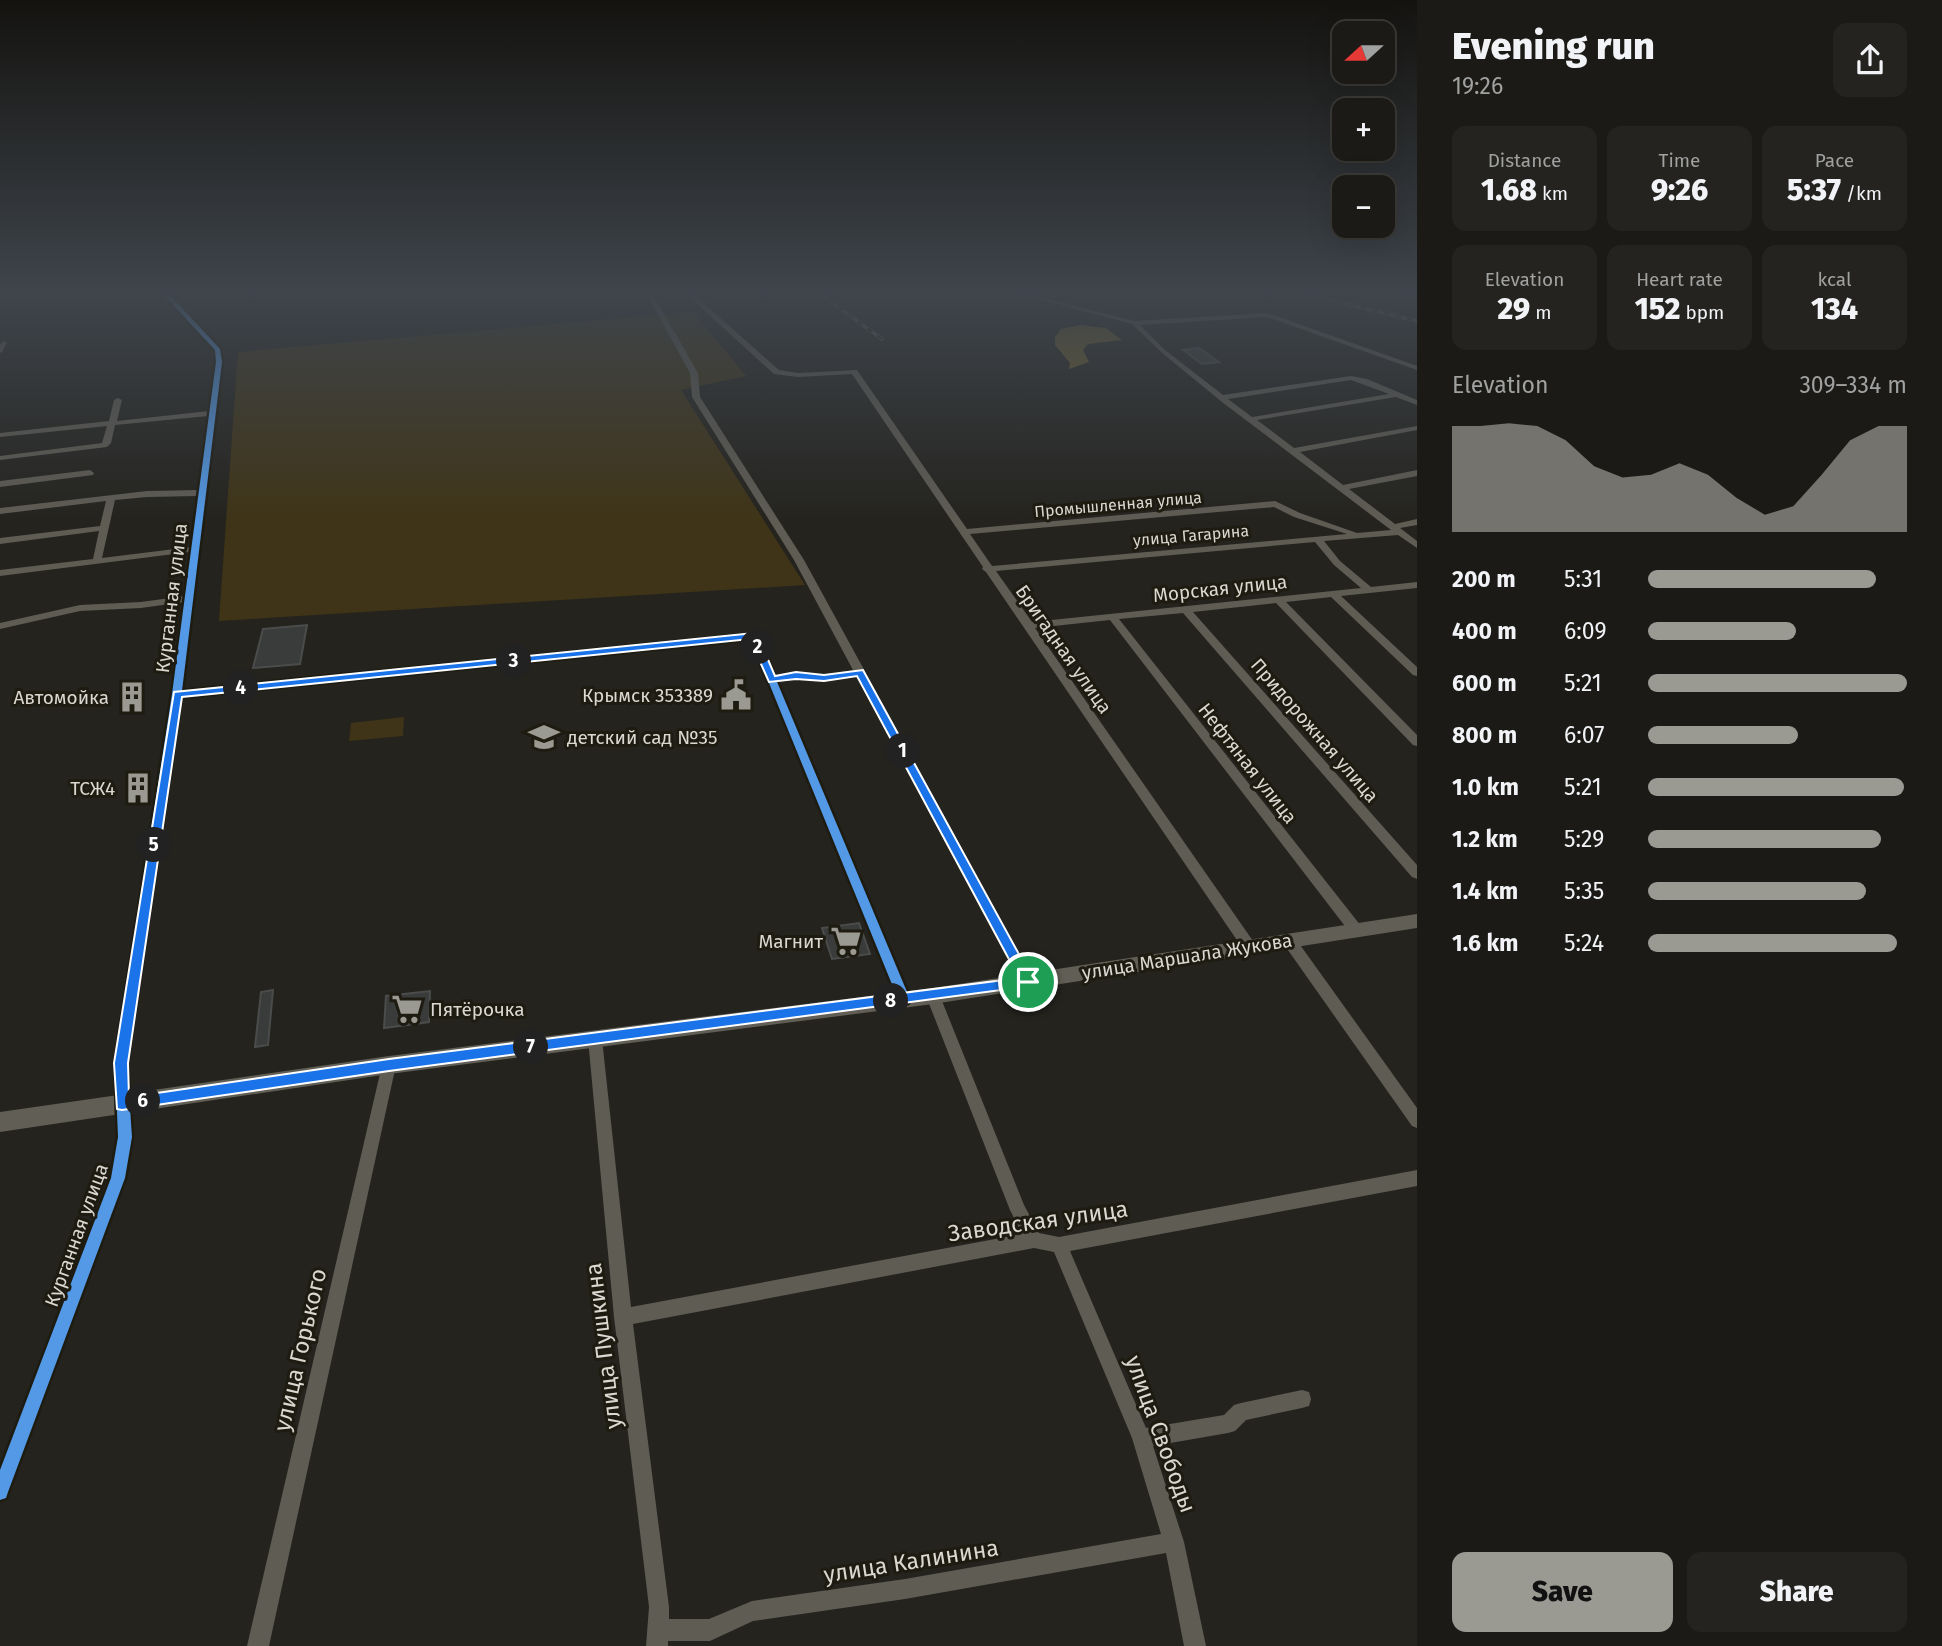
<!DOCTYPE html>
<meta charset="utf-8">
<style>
:root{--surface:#1b1a16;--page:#24231f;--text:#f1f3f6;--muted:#a0a1a1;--line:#393835;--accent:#9a9992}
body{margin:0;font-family:"Fira Sans",sans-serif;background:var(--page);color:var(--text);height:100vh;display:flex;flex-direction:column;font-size:26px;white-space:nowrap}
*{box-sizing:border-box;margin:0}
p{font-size:23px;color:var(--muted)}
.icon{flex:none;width:38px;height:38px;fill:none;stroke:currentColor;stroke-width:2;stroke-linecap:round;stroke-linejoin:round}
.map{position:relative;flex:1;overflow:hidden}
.sheet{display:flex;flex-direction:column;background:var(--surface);width:525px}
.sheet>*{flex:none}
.needle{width:46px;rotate:249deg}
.fabs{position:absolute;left:1332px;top:21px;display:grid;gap:14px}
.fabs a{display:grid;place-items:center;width:63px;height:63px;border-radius:14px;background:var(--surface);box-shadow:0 7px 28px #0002,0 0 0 2px var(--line);font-size:35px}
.pin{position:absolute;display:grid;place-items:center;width:60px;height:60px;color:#fff;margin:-30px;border:4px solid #fff;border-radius:50%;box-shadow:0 2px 7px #0007}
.km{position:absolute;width:35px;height:35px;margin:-18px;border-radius:50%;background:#222;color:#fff;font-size:19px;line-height:35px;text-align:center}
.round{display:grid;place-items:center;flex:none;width:74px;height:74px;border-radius:14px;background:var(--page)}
.overview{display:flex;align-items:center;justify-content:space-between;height:119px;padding:0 35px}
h1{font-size:38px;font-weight:800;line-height:52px}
.stats{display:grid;grid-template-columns:repeat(3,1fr);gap:10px;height:119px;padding:7px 35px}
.stats div{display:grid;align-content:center;border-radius:14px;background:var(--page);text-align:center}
.stats b{font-size:30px;font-weight:800}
.stats small{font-size:19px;font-weight:400}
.stats p{font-size:19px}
.chart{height:196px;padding:14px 35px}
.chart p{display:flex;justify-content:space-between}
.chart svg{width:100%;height:126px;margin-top:7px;fill:var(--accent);opacity:.7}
.primary-button{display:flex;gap:14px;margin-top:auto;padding:14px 35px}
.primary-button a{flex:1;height:80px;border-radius:14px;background:var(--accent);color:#111;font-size:28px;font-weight:800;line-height:80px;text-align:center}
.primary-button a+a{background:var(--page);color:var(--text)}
ul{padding:0 35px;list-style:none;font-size:23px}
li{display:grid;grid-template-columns:112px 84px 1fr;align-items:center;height:52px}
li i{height:18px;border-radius:9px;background:var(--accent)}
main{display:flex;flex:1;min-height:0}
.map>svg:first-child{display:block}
.green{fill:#3f3417}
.water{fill:#74622a}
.building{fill:#393c3b;stroke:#4a4c4b;stroke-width:2}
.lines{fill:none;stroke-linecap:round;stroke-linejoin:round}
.street{fill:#5f5c54;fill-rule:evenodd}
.secondary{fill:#615e55;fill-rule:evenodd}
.rail-casing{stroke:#605e59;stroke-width:3.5}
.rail{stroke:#1e1b11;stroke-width:2;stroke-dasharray:6;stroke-linecap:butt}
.cycleway-casing{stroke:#1e1b11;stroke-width:5}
.cycleway{fill:#5399e6;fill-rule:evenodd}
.route{fill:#1a73e8;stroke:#fff;stroke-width:2;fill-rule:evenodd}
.labels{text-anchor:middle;stroke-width:6;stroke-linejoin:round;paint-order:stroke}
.far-street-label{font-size:16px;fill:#dad8d1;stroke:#1e1b11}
.street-label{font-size:19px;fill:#dad8d1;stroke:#1e1b11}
.poi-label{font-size:19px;fill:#dad8d1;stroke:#1e1b11;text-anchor:end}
.near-street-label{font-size:23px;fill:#dad8d1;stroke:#1e1b11}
</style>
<main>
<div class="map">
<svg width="1417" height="1646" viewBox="0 0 1417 1646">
<rect width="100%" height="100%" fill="#24231e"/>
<g class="green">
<path d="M693,312L746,376L681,390L805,585L219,621L238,352Z"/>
<path d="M404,717L403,736L349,741L351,723Z"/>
</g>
<path class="water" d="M1080,325L1106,328L1122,340L1088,344L1083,350L1089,362L1069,369L1070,363L1055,345V337L1061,329Z"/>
<g class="building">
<path d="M1199,348L1219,362L1202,364L1183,350Z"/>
<path d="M307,625L300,664L253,668L263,629Z"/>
<path d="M859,923L870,954L832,959L822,928Z"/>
<path d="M273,990L268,1045L255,1047L261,992Z"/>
<path d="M430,991L429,1022L384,1028L386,996Z"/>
</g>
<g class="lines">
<g class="street">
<path d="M162,293H169L220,349L223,362L183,690L754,633L759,636L776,676L796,673L824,675L853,670L794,560L692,397L690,373L646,293H652L698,373L700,397L804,560L1035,982L1033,986L1028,988L1023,986L857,676L824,681L796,679L778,682L911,999L909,1003L904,1005L899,1003L750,639L182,697L128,1063L133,1137L126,1178L10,1492L7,1499L0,1502V1466L110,1178L117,1137L114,1063L172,694L184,602L141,608L80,611L0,629V623L80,605L141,602L185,596L190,552L0,576V570L93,559L99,531L0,544V538L100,526L106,501L0,514V508L147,491L198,490L208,416L115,425L111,443L107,447L0,460V456L102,443L107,426L0,437V433L109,421L114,400L118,398L122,400L117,421L209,411L215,362V350ZM198,496L191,547L102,558L115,500L147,497Z"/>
<path d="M685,293H692L779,370L798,373L857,370L967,529L1275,501L1300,513L1357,533L1391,530L1222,402L1161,352L1132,324L1015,293H1025L1134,321L1268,313L1417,366V370L1267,317L1140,325L1165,350L1223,395L1351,376L1367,379L1417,400V405L1396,397L1257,420L1294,448L1417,426V430L1300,452L1343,485L1417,470V476L1349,489L1395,524L1417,519V525L1400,528L1417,541V548L1398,535L1324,541L1340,561L1371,587L1417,582V588L1341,596L1417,667V676L1413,675L1331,597L1286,602L1417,735V746L1413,745L1276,603L1193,612L1417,865V879L1412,877L1183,613L1119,619L1361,926L1363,930L1361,934L1356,935L1351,934L1110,620L1035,628L1253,941L1255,945L1253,949L1248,950L1243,949L986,572L982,569L983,567L852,374L798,377L774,374ZM1351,380L1389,394L1252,417L1228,399ZM1274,507L1294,517L1347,534L992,566L970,534ZM1315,542L1334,565L1361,588L1032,622L996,571Z"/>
<path d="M4,341L7,343L2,352L0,353V344Z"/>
<path d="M90,470L94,473L93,475L0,487V481Z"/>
<path d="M1288,934L1293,935L1417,1108V1128L1412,1126L1283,943L1281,939L1283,935Z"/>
<path d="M933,990L938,992L940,996L1024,1205L1039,1233L1059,1237L1417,1170V1186L1070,1251L1146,1428L1224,1415L1234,1405L1241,1403L1302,1390L1309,1392L1311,1399L1309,1406L1302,1408L1246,1420L1235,1431L1228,1433L1153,1446L1184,1542L1206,1646H1184L1166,1553L905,1599L753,1621L710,1641H668V1646H646L649,1607L614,1317L588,1039L590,1035L595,1033L600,1035L602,1039L631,1307L1022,1234L1010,1210L926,996L928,992ZM1034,1248L1054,1252L1132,1438L1161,1534L905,1579L752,1601L709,1619H669V1607L633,1324Z"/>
<path d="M389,1058L394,1060L396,1065L269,1646H247L382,1065L384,1060Z"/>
</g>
<path class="secondary" d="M1417,914V928L933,1004L389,1074L0,1132V1112L389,1056L933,988Z"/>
<g class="rail-casing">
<g id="rail">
<path d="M819,293L882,339"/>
<path d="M1302,293L1417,321"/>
<path d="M1393,293L1417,294"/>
</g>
</g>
<use href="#rail" class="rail"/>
<g class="cycleway-casing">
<path id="cycleway" d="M162,293H168L220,349L222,362L182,691L757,634L910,999L908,1003L904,1004L900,1003L898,999L751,639L181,697L127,1063L132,1137L125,1178L8,1492L6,1498L0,1500V1470L111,1178L118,1137L115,1063L172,694L216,362L215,350Z"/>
</g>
<use href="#cycleway" class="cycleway"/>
</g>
<linearGradient id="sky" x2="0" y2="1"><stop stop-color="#141310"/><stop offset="0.56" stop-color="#3f454c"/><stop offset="1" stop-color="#3f454c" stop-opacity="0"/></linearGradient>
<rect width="1417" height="523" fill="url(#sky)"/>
<path class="route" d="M754,633L758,636L775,676L796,672L824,675L863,670L1032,978V986L389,1071L122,1110L117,1109L114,1063L174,692ZM750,639L769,682L796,679L824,681L857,676L1019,978L389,1059L129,1097L128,1063L182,697Z"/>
<defs>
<g id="civic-bare" transform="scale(2.415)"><path d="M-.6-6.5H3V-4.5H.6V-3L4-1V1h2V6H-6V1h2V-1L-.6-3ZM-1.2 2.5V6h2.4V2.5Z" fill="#9a9992" stroke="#1e1b11" stroke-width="2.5" paint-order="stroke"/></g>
<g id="building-bare" transform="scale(2.415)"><path d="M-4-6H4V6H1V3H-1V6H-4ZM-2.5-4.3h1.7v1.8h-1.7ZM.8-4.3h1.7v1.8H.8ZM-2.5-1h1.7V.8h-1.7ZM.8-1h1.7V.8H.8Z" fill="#9a9992" stroke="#1e1b11" stroke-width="2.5" paint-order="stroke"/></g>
<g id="school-bare" transform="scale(2.415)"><path d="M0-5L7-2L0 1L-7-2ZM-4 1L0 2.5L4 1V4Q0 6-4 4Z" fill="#9a9992" stroke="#1e1b11" stroke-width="2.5" paint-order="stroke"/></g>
<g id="supermarket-bare" transform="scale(2.415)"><path d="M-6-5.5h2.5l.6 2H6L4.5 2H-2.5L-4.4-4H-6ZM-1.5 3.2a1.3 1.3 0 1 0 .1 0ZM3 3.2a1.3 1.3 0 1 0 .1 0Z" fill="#9a9992" stroke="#1e1b11" stroke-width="2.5" paint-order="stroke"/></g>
</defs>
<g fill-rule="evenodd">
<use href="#civic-bare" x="736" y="695"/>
<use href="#building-bare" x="132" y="697"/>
<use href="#school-bare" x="544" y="737"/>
<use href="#building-bare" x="138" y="788"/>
<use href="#supermarket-bare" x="846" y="941"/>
<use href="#supermarket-bare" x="407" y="1009"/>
</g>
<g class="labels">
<g class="far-street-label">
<text transform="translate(1118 504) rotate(-5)" y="6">Промышленная улица</text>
<text transform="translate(1191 535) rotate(-5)" y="6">улица Гагарина</text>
</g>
<g class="street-label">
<text transform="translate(1220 588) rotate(-6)" y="7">Морская улица</text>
<text transform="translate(171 598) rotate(-83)" y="7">Курганная улица</text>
<text transform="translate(1064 649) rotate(55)" y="7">Бригадная улица</text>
<text transform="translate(1315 730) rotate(49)" y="7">Придорожная улица</text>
<text transform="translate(1248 763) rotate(52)" y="7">Нефтяная улица</text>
<text transform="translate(1187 956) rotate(-9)" y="7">улица Маршала Жукова</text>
<text transform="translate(76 1235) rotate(-70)" y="7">Курганная улица</text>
</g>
<g class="poi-label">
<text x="713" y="702">Крымск 353389</text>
<text x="109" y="704">Автомойка</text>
<text x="567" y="744" text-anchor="start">детский сад №35</text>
<text x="115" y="795">ТСЖ4</text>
<text x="823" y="948">Магнит</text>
<text x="430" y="1016" text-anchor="start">Пятёрочка</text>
</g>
<g class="near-street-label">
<text transform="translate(1038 1221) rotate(-8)" y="8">Заводская улица</text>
<text transform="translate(603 1346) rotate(-97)" y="8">улица Пушкина</text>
<text transform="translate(300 1350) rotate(-77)" y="8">улица Горького</text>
<text transform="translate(1161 1434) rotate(70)" y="8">улица Свободы</text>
<text transform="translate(911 1561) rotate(-9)" y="8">улица Калинина</text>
</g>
</g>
</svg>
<div class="fabs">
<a><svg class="needle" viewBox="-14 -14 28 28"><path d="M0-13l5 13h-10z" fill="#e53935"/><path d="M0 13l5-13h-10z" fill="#a0a1a1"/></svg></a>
<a>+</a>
<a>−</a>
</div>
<div class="pin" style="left:1028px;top:982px;background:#1e9e55"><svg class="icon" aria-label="arrive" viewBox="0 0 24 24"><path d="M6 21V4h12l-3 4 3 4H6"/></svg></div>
<b class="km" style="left:903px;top:751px">1</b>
<b class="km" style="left:758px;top:647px">2</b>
<b class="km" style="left:514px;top:661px">3</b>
<b class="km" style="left:241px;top:688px">4</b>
<b class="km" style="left:154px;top:845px">5</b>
<b class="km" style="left:143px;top:1101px">6</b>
<b class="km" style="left:531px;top:1047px">7</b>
<b class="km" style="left:891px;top:1001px">8</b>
</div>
<section class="sheet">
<div class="overview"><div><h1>Evening run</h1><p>19:26</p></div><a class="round"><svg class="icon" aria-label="share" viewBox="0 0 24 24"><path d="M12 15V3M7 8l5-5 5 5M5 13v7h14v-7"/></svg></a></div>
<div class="stats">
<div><p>Distance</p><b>1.68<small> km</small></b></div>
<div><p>Time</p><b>9:26</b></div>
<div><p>Pace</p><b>5:37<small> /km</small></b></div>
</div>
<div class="stats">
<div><p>Elevation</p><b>29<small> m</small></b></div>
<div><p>Heart rate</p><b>152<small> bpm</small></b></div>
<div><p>kcal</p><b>134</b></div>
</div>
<div class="chart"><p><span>Elevation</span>309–334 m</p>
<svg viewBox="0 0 160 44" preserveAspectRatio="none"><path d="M0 44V7L10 7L20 6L30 7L40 12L50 21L60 25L70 24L80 20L90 24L100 32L110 38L120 35L130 24L140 12L150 7L160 7V44z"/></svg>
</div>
<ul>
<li><b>200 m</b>5:31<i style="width:88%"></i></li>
<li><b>400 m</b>6:09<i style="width:57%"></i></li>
<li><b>600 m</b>5:21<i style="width:100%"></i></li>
<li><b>800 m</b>6:07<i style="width:58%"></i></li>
<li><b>1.0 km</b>5:21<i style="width:99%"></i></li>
<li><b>1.2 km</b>5:29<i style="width:90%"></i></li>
<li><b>1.4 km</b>5:35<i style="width:84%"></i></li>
<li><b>1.6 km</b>5:24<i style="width:96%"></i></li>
</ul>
<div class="primary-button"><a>Save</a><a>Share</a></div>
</section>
</main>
